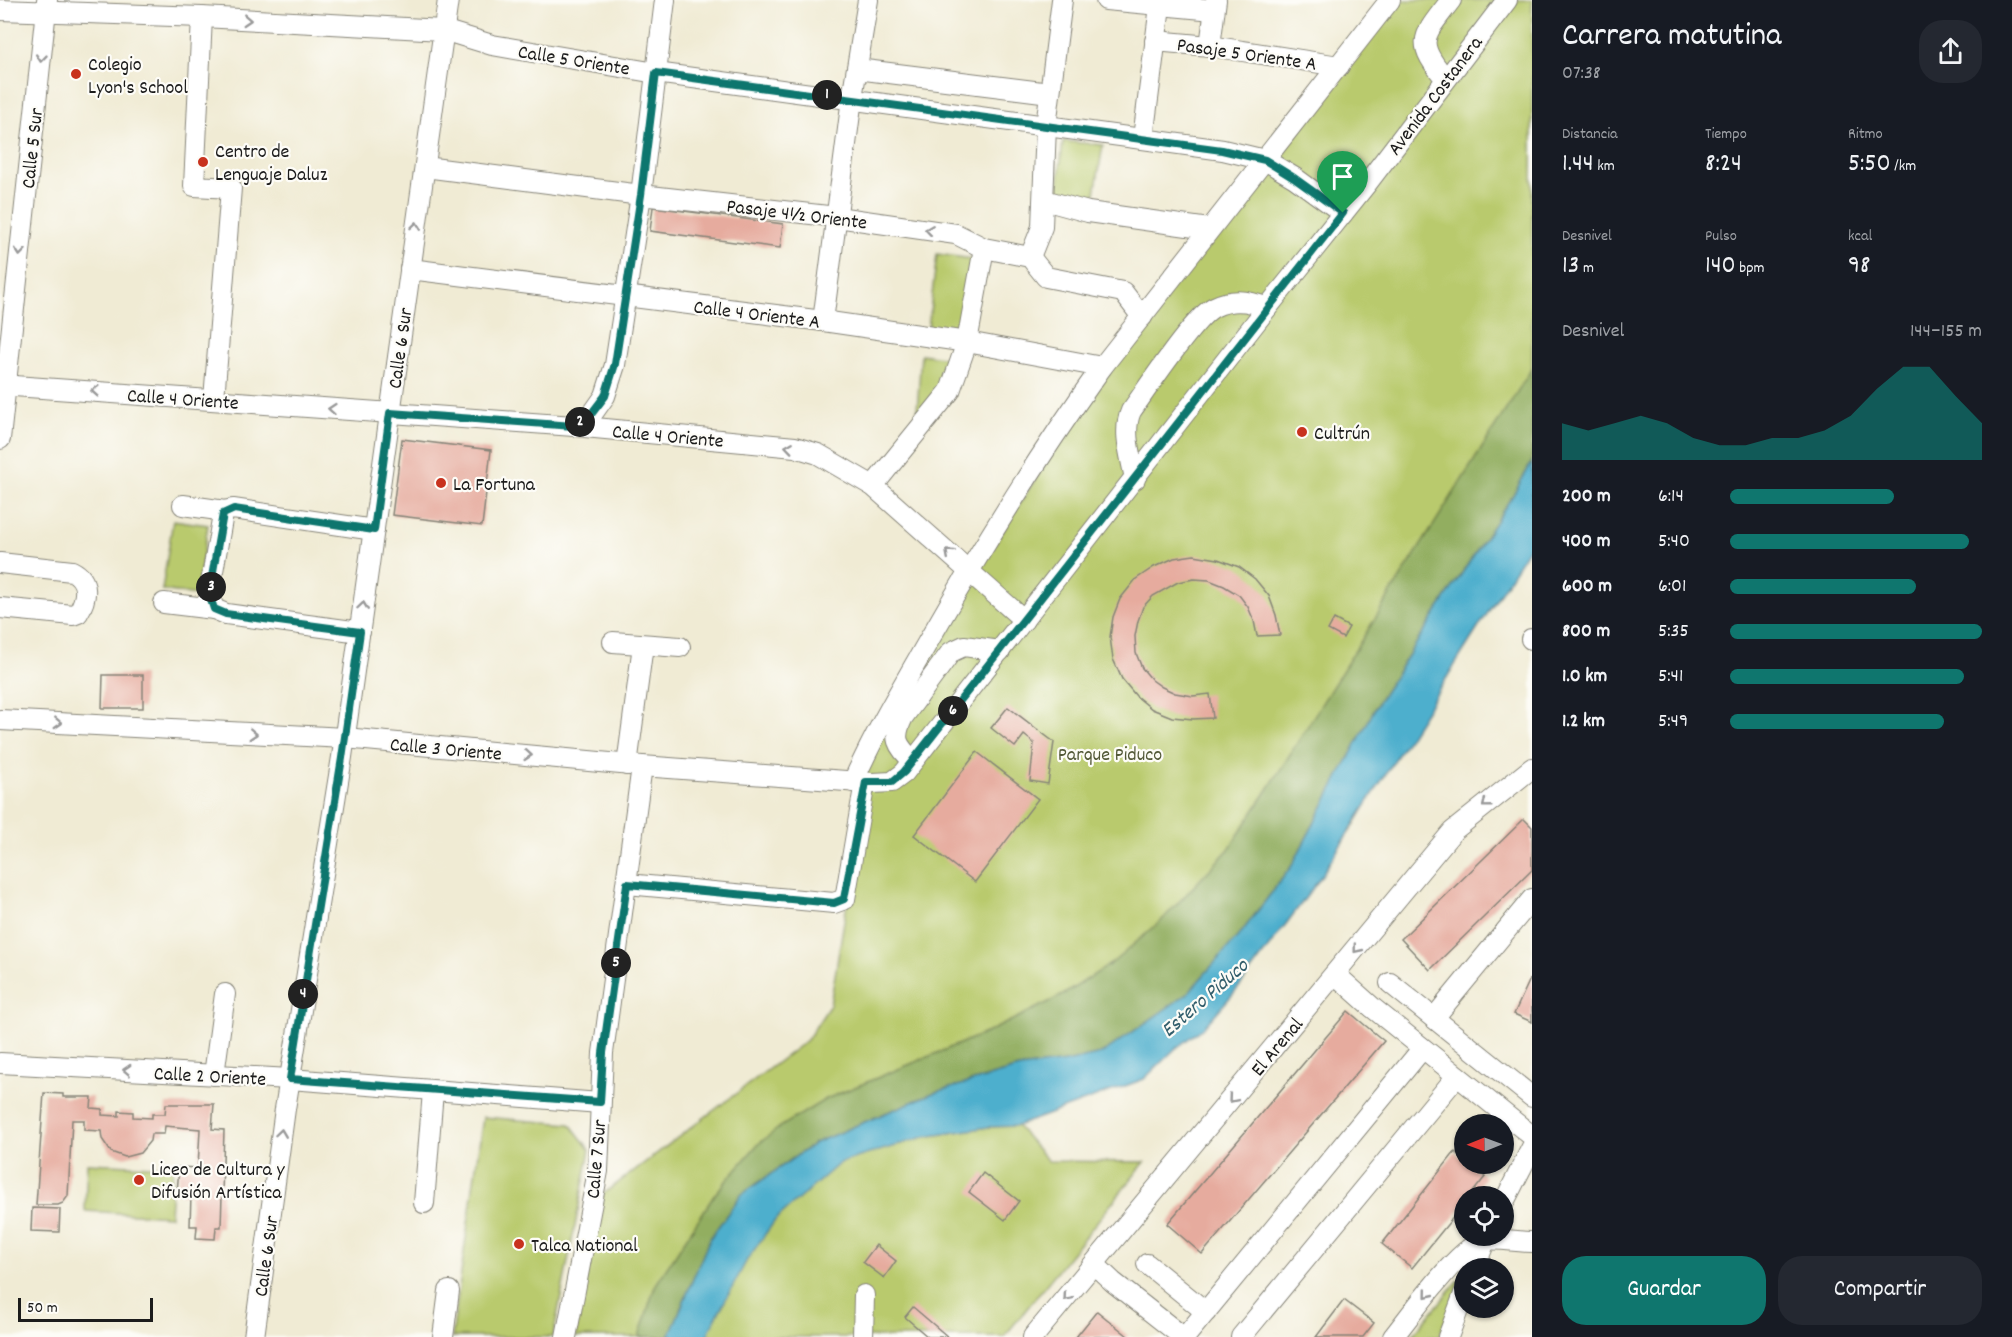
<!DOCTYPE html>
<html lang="es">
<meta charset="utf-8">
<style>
:root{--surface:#171b24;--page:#242831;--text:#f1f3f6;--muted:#9ea1a6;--accent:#0f766e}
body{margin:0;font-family:Dekko,sans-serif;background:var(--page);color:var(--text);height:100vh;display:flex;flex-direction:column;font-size:22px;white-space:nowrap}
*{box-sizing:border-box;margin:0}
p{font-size:20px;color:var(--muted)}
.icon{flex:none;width:33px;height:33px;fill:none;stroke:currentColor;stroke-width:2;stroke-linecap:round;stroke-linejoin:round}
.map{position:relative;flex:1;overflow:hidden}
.drawer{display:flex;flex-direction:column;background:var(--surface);width:480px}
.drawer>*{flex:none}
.needle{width:39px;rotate:269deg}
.tools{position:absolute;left:1454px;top:1114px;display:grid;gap:12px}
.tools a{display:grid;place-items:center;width:60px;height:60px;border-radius:50%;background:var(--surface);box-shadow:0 2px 4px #0004;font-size:30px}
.scale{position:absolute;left:18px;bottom:15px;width:135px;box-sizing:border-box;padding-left:6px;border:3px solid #1c1c1c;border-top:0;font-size:16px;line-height:21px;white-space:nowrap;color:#1c1c1c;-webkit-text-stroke:4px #fdfcf7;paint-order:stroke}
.pin{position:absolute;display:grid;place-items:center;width:51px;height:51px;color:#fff;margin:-62px -26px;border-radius:50% 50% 50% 0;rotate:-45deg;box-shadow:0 0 6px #0007}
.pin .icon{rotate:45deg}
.km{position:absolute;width:30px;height:30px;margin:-15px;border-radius:50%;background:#222;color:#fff;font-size:16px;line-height:30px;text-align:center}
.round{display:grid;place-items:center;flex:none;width:63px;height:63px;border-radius:24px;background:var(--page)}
.headline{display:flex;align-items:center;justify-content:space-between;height:102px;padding:0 30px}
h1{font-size:33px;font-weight:600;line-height:45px}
.stats{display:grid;grid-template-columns:repeat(3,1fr);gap:9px;height:102px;padding:6px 30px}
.stats div{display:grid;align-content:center}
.stats b{font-size:26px;font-weight:600}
.stats small{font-size:16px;font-weight:400}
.stats p{font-size:16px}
.chart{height:168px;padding:12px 30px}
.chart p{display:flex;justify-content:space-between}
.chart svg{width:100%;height:108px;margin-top:6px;fill:var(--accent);opacity:.7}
.cta{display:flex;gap:12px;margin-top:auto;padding:12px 30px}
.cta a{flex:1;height:69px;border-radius:24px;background:var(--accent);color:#fff;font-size:24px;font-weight:600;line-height:69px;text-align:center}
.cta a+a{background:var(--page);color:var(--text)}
ul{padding:0 30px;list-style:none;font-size:20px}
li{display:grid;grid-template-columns:96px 72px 1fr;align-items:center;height:45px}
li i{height:15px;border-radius:8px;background:var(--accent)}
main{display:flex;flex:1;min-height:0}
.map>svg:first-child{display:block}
.green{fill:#b9ca6d;stroke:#6a7344;stroke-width:1.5}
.forest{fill:#92ae60;stroke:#57653e;stroke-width:1.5}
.water{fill:#4eafcd;stroke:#356674;stroke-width:1.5}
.building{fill:#e6ab9e}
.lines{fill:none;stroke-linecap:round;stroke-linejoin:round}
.minor-casing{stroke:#868478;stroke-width:22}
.minor{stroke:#fff;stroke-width:20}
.oneway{stroke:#999}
.route-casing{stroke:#fff;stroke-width:12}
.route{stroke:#0f766e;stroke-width:8}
.poi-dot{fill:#c8321e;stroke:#fdfcf7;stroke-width:2}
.labels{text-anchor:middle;stroke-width:4.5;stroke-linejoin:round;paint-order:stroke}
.street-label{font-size:20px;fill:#1c1c1c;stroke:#fdfcf7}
.poi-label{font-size:20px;fill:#1c1c1c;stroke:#fdfcf7;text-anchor:start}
.park-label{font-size:20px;fill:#535938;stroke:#fdfcf7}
.water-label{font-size:21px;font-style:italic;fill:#325e6c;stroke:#fdfcf7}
</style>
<main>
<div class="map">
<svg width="1532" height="1337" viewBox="0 0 1532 1337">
<rect width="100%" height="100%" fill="#fdfcf7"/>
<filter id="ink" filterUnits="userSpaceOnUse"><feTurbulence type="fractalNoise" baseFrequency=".0167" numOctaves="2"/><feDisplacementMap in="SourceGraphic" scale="12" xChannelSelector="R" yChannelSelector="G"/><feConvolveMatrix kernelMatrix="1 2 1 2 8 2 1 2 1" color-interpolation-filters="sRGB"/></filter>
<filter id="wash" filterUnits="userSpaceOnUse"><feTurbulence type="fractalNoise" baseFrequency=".008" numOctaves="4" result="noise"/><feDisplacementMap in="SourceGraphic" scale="24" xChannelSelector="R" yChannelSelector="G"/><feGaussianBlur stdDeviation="1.35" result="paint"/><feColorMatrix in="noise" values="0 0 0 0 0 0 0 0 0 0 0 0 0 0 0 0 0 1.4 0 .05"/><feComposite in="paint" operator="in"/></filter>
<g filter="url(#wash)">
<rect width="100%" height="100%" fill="#f0ebd4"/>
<g class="green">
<path d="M1391,0H1532V536L1441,672L1353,827L1269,943L1207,1015L813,1169L759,1226L817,1176L856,1153L894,1142L988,1127L1017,1126L1048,1161L1145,1162L1004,1337H575L602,1195L807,1040L830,1005L867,784L864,767L874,736L1103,371Z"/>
<path d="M1063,141L1103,145L1094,200L1057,194Z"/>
<path d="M937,254L979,260L966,334L928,328Z"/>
<path d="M921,354L956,359L942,397L916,425Z"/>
<path d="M173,520L208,525L197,595L162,590Z"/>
<path d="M483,1117L570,1124L590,1150L553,1337H452Z"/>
<path d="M87,1163L173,1167L170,1216L85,1211Z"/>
<path d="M1463,1275L1439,1337H1411Z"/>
</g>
<path class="forest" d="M1532,368V462L1513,495L1380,699L1291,867L1241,933L1187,994L1101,1054L1066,1062L1019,1068L933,1093L815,1143L741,1195L710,1238L669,1337H639L655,1286L715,1194L757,1145L780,1127L826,1099L988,1032L1063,995L1112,963L1161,921L1229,849L1267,791Z"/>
<path class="water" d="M1532,462V543L1318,881L1240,986L1204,1027L1175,1049L1144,1079L1017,1126L988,1127L924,1137L840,1163L776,1219L747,1260L710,1329L708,1337H669L710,1238L741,1195L815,1143L933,1093L1019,1068L1066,1062L1101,1054L1187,994L1241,933L1291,867L1380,699L1513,495Z"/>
<g id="blocks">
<g class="building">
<path d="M653,207L783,224L780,248L650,231Z"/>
<path d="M402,439L491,450L482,526L392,515Z"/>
<path d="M1194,555L1218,559L1239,567L1255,579L1269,596L1276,615L1280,635L1257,636L1254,621L1248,607L1239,595L1224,586L1209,580L1194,579L1178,582L1153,596L1143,607L1138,621L1135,636L1136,653L1142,668L1152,680L1162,687L1175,693L1193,696L1210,694L1213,718L1193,719L1172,717L1152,709L1136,696L1122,679L1113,659L1110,637L1113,617L1120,599L1136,579L1154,567L1174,558Z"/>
<path d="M1334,619L1349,627L1343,638L1328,630Z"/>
<path d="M103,675H143V708H102Z"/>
<path d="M1008,707L1054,742L1048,784L1030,781L1034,743L1024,735L1015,747L991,728Z"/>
<path d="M977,752L1038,799L975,882L914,835Z"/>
<path d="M1524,819L1532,827V870L1430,970L1401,939Z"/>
<path d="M1532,975V1022L1514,1014Z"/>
<path d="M1348,1011L1384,1041L1202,1254L1167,1224Z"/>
<path d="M44,1093L63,1094V1097H92L91,1108L102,1109V1115L119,1116V1111L133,1112V1117L152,1118V1114H165L166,1104H214L212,1129L224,1130L221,1227H216L215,1239L196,1238L197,1226H190L191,1194L177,1193L179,1167L198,1168L200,1129L165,1126L164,1134H151L150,1141L140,1153L125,1157L111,1152L102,1139L101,1131L84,1130V1120H72L68,1196L63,1203L58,1205H36Z"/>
<path d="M1455,1152L1464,1160V1164H1469L1485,1177L1469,1197H1464V1204L1412,1268L1382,1244Z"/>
<path d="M983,1173L1019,1201L1005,1220L969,1192Z"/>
<path d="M32,1208L60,1209L59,1232L31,1231Z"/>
<path d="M876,1245L896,1261L884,1278L863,1262Z"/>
<path d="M1344,1300L1374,1323L1363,1337H1316Z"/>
<path d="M913,1307L948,1337H928L905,1317Z"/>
<path d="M1097,1311L1128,1336L1126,1337H1076Z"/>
</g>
</g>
</g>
<g filter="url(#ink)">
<use href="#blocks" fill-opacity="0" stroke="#868478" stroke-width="1.5"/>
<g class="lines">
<g class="minor-casing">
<g id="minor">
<path d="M1106,0L1214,10"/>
<path d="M0,10L202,17L443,30L492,45L656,73L1223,150L1265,160L1295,178L1343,213"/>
<path d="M202,17L194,186L231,188L214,399"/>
<path d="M1155,41L1210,46L1339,66"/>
<path d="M1210,46L1216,0"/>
<path d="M857,69L1050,93"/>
<path d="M1446,79C1413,41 1424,36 1451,0"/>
<path d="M1143,138L1160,6"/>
<path d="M425,167L641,195L837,217L956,234L984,248L1030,257L1046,277L1123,292L1142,317"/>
<path d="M1044,200L1088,212L1209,229"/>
<path d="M1030,257L1042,227L1046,126L1062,0"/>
<path d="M410,269L823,321L967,342L1102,367"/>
<path d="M823,321L852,98L868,0"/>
<path d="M0,385L574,426L795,447L818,454L873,486L1024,620"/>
<path d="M574,426L593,413L605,396L615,365L641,195L665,0"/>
<path d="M0,439L47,0"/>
<path d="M1135,479C1131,457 1122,432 1131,411C1147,389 1193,318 1214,307C1232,298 1249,300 1267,308"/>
<path d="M873,486L950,391L967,342L984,248"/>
<path d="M183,505L225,511"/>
<path d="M0,563L72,571C90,580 87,599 78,613L73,615L0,608"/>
<path d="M164,603L214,609"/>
<path d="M360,632L226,614L214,609L209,594L223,514L225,511L233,509L374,530"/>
<path d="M1531,639H1532"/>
<path d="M613,642L680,647"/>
<path d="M0,720L345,738L642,766L873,783L892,782L904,773L1267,308L1368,182L1507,0"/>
<path d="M913,761C897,745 892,739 903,717L951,652L964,646L1000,651"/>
<path d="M627,765L643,645"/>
<path d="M853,782C876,730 905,682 933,633C985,542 1041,452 1102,367L1390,0"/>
<path d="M627,884L834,903L845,899L865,782"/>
<path d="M1336,975L1373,1008L1532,1136"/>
<path d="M1390,983L1532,1097"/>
<path d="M1434,1018L1532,899"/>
<path d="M0,1063L290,1079L600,1103"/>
<path d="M214,1075L225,994"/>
<path d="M424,1203L433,1091"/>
<path d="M1503,1204L1532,1147"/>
<path d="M1094,1264L1113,1282L1183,1337"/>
<path d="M1147,1264L1206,1312"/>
<path d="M1474,1269L1487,1236"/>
<path d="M254,1337L285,1109L342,757L448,0"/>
<path d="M443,1337L449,1291"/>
<path d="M566,1337L598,1171L603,1053L642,766"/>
<path d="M863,1337L864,1295"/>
<path d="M1033,1337L1453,831L1532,768"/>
<path d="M1185,1337L1422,1049"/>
<path d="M1241,1337L1457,1076"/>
<path d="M1393,1337C1410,1316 1461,1244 1485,1240C1499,1238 1518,1242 1532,1242"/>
<path d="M1448,1337L1464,1294"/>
</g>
</g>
<use href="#minor" class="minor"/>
</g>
<defs><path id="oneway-chevron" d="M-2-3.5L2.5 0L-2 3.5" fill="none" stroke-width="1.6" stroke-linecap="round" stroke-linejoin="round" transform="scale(1.5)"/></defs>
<g class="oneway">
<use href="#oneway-chevron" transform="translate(247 20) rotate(3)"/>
<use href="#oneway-chevron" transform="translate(41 58) rotate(96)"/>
<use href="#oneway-chevron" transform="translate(416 226) rotate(-82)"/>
<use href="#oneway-chevron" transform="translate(929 230) rotate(-172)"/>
<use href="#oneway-chevron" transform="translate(20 252) rotate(96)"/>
<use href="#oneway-chevron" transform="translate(95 391) rotate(-176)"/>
<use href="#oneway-chevron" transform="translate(332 409) rotate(-175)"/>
<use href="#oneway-chevron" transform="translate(789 447) rotate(-172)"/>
<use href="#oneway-chevron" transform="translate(949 553) rotate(-139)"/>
<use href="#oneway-chevron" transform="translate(363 606) rotate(-82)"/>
<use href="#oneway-chevron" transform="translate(58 723) rotate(3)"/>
<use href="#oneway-chevron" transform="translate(253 734) rotate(3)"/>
<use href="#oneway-chevron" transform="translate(528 755) rotate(5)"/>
<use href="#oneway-chevron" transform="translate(1486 804) rotate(141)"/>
<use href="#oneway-chevron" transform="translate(1357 949) rotate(129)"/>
<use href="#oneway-chevron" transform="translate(127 1070) rotate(-177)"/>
<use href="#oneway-chevron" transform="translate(1232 1099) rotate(130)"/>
<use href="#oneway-chevron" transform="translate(281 1133) rotate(-82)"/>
<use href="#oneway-chevron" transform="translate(1428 1294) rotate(129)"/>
<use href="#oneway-chevron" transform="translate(1067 1297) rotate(130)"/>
</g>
</g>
<g class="lines" filter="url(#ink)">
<g class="route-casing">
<path id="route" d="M656,73L1222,150L1265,160L1294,178L1343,213L904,772L892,782H866L844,899L834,903L627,884L603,1053L600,1102L290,1079L342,758L360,632L226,614L214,609L209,594L223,514L234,509L374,530L390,413L574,426L592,413L605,396L615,364L641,195Z"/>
</g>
<use href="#route" class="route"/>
</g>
<g class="poi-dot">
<circle cx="76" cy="74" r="6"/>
<circle cx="203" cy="162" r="6"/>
<circle cx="1302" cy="432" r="6"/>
<circle cx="441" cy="483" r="6"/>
<circle cx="139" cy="1180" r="6"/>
<circle cx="519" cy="1244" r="6"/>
</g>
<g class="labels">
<g class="street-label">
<text transform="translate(1247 53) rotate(8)" y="7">Pasaje 5 Oriente A</text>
<text transform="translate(574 59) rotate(9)" y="7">Calle 5 Oriente</text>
<text transform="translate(1434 95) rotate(-53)" y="7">Avenida Costanera</text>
<text transform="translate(31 148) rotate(-84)" y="7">Calle 5 Sur</text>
<text transform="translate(797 213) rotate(7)" y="7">Pasaje 4½ Oriente</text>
<text transform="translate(757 313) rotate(7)" y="7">Calle 4 Oriente A</text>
<text transform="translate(399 348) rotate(-82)" y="7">Calle 6 Sur</text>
<text transform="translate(183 398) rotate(4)" y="7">Calle 4 Oriente</text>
<text transform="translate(668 435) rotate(5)" y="7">Calle 4 Oriente</text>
<text transform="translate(446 748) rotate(5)" y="7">Calle 3 Oriente</text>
<text transform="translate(1276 1046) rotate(-50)" y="7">El Arenal</text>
<text transform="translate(210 1075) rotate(3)" y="7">Calle 2 Oriente</text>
<text transform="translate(595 1159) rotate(-85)" y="7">Calle 7 Sur</text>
<text transform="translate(265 1256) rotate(-82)" y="7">Calle 6 Sur</text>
</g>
<g class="poi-label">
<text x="88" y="70">Colegio<tspan x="88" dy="23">Lyon's School</tspan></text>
<text x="215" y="157">Centro de<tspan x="215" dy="23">Lenguaje Daluz</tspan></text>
<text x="1314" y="439">Cultrún</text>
<text x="453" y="490">La Fortuna</text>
<text x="151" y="1175">Liceo de Cultura y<tspan x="151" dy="23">Difusión Artística</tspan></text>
<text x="531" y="1251">Talca National</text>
</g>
<g class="park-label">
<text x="1110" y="760">Parque Piduco</text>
</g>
<g class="water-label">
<text transform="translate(1204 997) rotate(-41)" y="7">Estero Piduco</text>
</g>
</g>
</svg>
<div class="tools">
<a><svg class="needle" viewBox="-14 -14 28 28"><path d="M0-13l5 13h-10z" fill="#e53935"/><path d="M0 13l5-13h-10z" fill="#9ea1a6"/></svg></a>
<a><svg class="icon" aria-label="locate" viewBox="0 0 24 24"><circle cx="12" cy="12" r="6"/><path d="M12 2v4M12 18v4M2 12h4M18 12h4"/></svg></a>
<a><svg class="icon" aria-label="layers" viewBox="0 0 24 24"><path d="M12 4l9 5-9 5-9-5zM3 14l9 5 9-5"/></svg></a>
</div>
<div class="scale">50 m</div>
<div class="pin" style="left:1343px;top:213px;background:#1e9e55"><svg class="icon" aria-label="arrive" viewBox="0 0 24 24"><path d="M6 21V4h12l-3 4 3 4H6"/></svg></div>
<b class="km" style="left:827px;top:95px">1</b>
<b class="km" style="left:580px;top:422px">2</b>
<b class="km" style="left:211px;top:587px">3</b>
<b class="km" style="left:303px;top:994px">4</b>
<b class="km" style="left:616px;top:963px">5</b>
<b class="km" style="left:953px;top:711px">6</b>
</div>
<section class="drawer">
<div class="headline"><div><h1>Carrera matutina</h1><p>07:38</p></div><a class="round"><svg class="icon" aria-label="share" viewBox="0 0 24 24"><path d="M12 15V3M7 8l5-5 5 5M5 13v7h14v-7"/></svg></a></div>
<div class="stats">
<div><p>Distancia</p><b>1.44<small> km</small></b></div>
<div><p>Tiempo</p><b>8:24</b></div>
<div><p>Ritmo</p><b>5:50<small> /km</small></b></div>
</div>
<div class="stats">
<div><p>Desnivel</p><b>13<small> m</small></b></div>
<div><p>Pulso</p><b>140<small> bpm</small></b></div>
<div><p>kcal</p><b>98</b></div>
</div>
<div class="chart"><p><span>Desnivel</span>144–155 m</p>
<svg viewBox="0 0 160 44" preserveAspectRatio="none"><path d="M0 44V29L10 32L20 29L30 26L40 29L50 35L60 38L70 38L80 35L90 35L100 32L110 26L120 15L130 6L140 6L150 18L160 29V44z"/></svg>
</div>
<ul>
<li><b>200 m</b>6:14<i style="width:65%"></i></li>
<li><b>400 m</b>5:40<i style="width:95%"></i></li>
<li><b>600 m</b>6:01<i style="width:74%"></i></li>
<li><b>800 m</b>5:35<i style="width:100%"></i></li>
<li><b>1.0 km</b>5:41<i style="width:93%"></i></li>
<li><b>1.2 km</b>5:49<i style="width:85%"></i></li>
</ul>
<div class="cta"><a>Guardar</a><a>Compartir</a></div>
</section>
</main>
